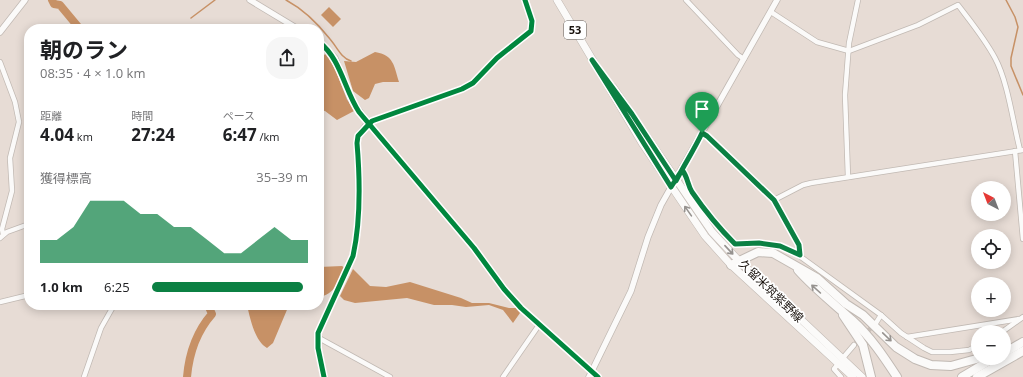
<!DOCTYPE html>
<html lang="ja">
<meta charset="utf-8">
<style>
:root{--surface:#fff;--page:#f6f6f6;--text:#202124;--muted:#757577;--accent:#0b8043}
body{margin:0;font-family:"Open Sans","Noto Sans JP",sans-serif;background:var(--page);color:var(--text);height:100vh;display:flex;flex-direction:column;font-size:15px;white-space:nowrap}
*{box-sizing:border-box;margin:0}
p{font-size:13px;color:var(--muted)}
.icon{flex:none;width:22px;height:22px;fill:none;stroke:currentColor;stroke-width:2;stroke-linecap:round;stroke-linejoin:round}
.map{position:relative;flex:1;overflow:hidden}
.details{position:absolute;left:24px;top:24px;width:300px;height:286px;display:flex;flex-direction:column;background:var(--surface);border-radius:16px;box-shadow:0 2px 10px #0003}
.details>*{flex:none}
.needle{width:26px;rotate:318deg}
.tools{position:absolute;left:971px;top:181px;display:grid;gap:8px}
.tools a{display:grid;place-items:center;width:40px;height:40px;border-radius:50%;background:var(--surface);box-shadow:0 2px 10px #0003;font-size:20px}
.pin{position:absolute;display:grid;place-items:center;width:34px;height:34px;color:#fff;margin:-41px -17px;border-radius:50% 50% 50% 0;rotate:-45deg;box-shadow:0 0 4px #0007}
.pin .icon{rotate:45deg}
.round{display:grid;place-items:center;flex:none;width:42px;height:42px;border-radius:16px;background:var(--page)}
.head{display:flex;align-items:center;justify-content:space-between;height:68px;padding:0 16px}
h1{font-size:22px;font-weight:700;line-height:30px}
.figures{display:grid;grid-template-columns:repeat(3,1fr);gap:6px;height:68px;padding:4px 16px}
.figures div{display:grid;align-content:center}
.figures b{font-size:17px;font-weight:700}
.figures small{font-size:11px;font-weight:400}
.figures p{font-size:11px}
.chart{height:112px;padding:8px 16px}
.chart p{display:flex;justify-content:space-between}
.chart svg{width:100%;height:72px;margin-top:4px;fill:var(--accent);opacity:.7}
ul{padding:0 16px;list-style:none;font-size:13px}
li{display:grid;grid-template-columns:64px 48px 1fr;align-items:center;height:30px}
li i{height:10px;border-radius:5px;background:var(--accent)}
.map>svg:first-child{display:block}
.water{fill:#c79166}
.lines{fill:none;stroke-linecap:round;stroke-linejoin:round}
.stream{stroke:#c79166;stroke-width:1.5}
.river{stroke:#c79166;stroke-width:8}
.minor-tunnel{stroke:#c8beb7;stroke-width:4.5;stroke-dasharray:4.5 2;stroke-linecap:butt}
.minor-casing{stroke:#c1b9b3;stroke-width:6}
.tertiary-casing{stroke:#c1b9b3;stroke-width:7}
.primary-casing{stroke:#c1b9b3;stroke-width:8}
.motorway-casing{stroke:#c1b9b3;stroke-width:10}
.minor{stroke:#fbfaf9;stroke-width:4.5}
.tertiary{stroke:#fbfaf9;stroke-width:5.5}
.primary{stroke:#fbfaf9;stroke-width:7}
.motorway{stroke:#fbfaf9;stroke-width:8}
.cycleway-casing{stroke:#fff;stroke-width:8}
.cycleway{stroke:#00873e;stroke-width:5}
.oneway{stroke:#96928f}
.route-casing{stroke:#fff;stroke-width:8}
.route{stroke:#0b8043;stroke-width:5}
.labels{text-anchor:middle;stroke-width:3.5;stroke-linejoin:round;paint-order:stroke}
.shield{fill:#fff;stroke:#5f5a56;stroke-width:1}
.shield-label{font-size:11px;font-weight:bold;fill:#1a130e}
.street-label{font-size:12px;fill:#1a130e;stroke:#fff}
</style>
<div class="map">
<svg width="1023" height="377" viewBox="0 0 1023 377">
<rect width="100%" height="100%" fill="#e7dcd5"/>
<g class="water">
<path d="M329,7L341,19L333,27L321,15Z"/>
<path d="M375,52C394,55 394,66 399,82H383L375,84L369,98L365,100L353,91L344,61L356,62Z"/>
<path d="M326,54C339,71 342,93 354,111L337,120L325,111L319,110V57Z"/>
<path d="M342,266L345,268C338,282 335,294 319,297V267Z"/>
<path d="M353,269L370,286L386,287L410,282L461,298L472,303H489L509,308H516L520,313L513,323L503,310L489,305L466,307L452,305H434L407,298L355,303L344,300L340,296Z"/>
<path d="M247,305H289L273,343L267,348C255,342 250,318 247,305Z"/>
</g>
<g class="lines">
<g class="stream">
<path d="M286,0C303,9 319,25 330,39C337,47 341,58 351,61"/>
<path d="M1006,0L1015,17L1018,27L1011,58V66L1023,95"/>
<path d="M191,18L215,0"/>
</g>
<g class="river">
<path d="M52,0L54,4L60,5L80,29"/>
<path d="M187,377C189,354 197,331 212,314L208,305"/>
</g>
<path class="minor-tunnel" d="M854,345L875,324"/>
<g class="minor-casing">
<g id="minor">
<path d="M525,0L532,21L531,31L497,58L473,83L462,89L368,123L474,248L504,289L521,308L592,372"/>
<path d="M686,0L738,55L744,59"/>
<path d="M771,12L817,42L849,51L918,25L958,5C971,22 985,39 995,58C1008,82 1013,123 1020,150"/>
<path d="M0,62L15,102L19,122L10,158L12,191L2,229L3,234"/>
<path d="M702,133L707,136L774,200L799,245L800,255"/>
<path d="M1015,151L1023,239"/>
<path d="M681,170C688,177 687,184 692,192C705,211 719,228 735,243L767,244L780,246L794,252L881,315L901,333L924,348L932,352H950L969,350L978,345"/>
<path d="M848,177L845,95L849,43L858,0"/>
<path d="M774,200L803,185L811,183L1023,150"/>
<path d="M0,238L7,232L29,224"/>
<path d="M0,302L29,295"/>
<path d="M876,323L881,315"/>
<path d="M1002,332L1023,317"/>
<path d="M317,337L390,377"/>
<path d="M907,337L1019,319"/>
<path d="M842,359L854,345"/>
<path d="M838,364L834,369L841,377"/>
<path d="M84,377L101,328L114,305"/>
<path d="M503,377L539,325"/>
</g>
</g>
<g class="tertiary-casing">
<g id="tertiary">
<path d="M250,0L298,29"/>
<path d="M0,32L25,0"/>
<path d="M319,42L335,58L350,98L368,123L358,136L357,143C360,179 361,220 353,256L318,333V348L324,377"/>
<path d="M592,372L598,377"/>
<path d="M589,377L631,291L648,237L661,205L777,0"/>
</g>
</g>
<g class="primary-casing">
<g id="primary">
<path d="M557,0L642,143L705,236L731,265L853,377"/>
<path d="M613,87L712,232L740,262L862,377"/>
</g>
</g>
<g class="motorway-casing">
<g id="motorway">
<path d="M731,265L758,252L773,253L817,278L846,304L863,315L896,347L915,359L931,365L951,366L980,358"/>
<path d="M798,270C814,288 833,303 852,320C870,336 884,357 897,377"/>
<path d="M843,315L863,345L871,377"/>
<path d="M1004,353L1023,342"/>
<path d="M962,377L994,358"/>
<path d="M977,377L1023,351"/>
</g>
</g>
<use href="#minor" class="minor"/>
<use href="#tertiary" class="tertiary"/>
<use href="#primary" class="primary"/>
<use href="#motorway" class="motorway"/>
<g class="cycleway-casing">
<g id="cycleway">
<path d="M319,42C341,59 344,89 359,112L474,248L504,289L521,308L598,377"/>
<path d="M324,377L318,348V333L353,256C361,220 360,179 357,143L358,136L372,121L462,89L473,83L497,58L531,31L532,21L525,0"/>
</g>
</g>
<use href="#cycleway" class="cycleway"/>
</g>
<defs><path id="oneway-shaft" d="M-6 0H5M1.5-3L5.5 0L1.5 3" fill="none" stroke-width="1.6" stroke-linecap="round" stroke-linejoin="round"/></defs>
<g class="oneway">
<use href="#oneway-shaft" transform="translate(688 211) rotate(-125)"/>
<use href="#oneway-shaft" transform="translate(729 250) rotate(47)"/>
<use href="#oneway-shaft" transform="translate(816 289) rotate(-138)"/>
<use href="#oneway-shaft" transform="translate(887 337) rotate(44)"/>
</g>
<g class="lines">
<g class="route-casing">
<path id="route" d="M702,133C694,150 684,165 676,181L632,114L592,60L671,187L682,170C688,177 687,184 692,192C705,211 719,228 735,244L759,243L780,246L800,255L799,245L774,200L707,136L702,133"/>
</g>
<use href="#route" class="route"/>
</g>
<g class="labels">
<rect class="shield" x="564" y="21" width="22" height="18" rx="3"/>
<g class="shield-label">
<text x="575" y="34">53</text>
</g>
<g class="street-label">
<text transform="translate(771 291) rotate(44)" y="4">久留米筑紫野線</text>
</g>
</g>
</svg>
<div class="tools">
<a><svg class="needle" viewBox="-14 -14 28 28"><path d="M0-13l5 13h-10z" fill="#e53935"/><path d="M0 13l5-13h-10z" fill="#757577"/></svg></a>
<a><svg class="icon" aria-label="locate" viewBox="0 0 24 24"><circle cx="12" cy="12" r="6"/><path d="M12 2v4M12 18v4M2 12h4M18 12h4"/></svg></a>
<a>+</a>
<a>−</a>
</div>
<div class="pin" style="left:702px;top:133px;background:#1e9e55"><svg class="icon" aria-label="arrive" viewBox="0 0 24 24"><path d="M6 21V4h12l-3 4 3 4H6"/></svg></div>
<section class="details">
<div class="head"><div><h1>朝のラン</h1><p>08:35 · 4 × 1.0 km</p></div><a class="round"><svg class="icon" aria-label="share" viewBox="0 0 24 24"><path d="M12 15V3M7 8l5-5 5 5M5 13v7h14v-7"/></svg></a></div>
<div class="figures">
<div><p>距離</p><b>4.04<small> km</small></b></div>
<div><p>時間</p><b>27:24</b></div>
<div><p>ペース</p><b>6:47<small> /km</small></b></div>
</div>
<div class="chart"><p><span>獲得標高</span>35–39 m</p>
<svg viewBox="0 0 160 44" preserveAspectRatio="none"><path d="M0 44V30L10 30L20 22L30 6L40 6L50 6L60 14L70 14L80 22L90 22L100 30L110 38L120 38L130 30L140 22L150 30L160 30V44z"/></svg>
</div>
<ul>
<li><b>1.0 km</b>6:25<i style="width:97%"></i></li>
</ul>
</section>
</div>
